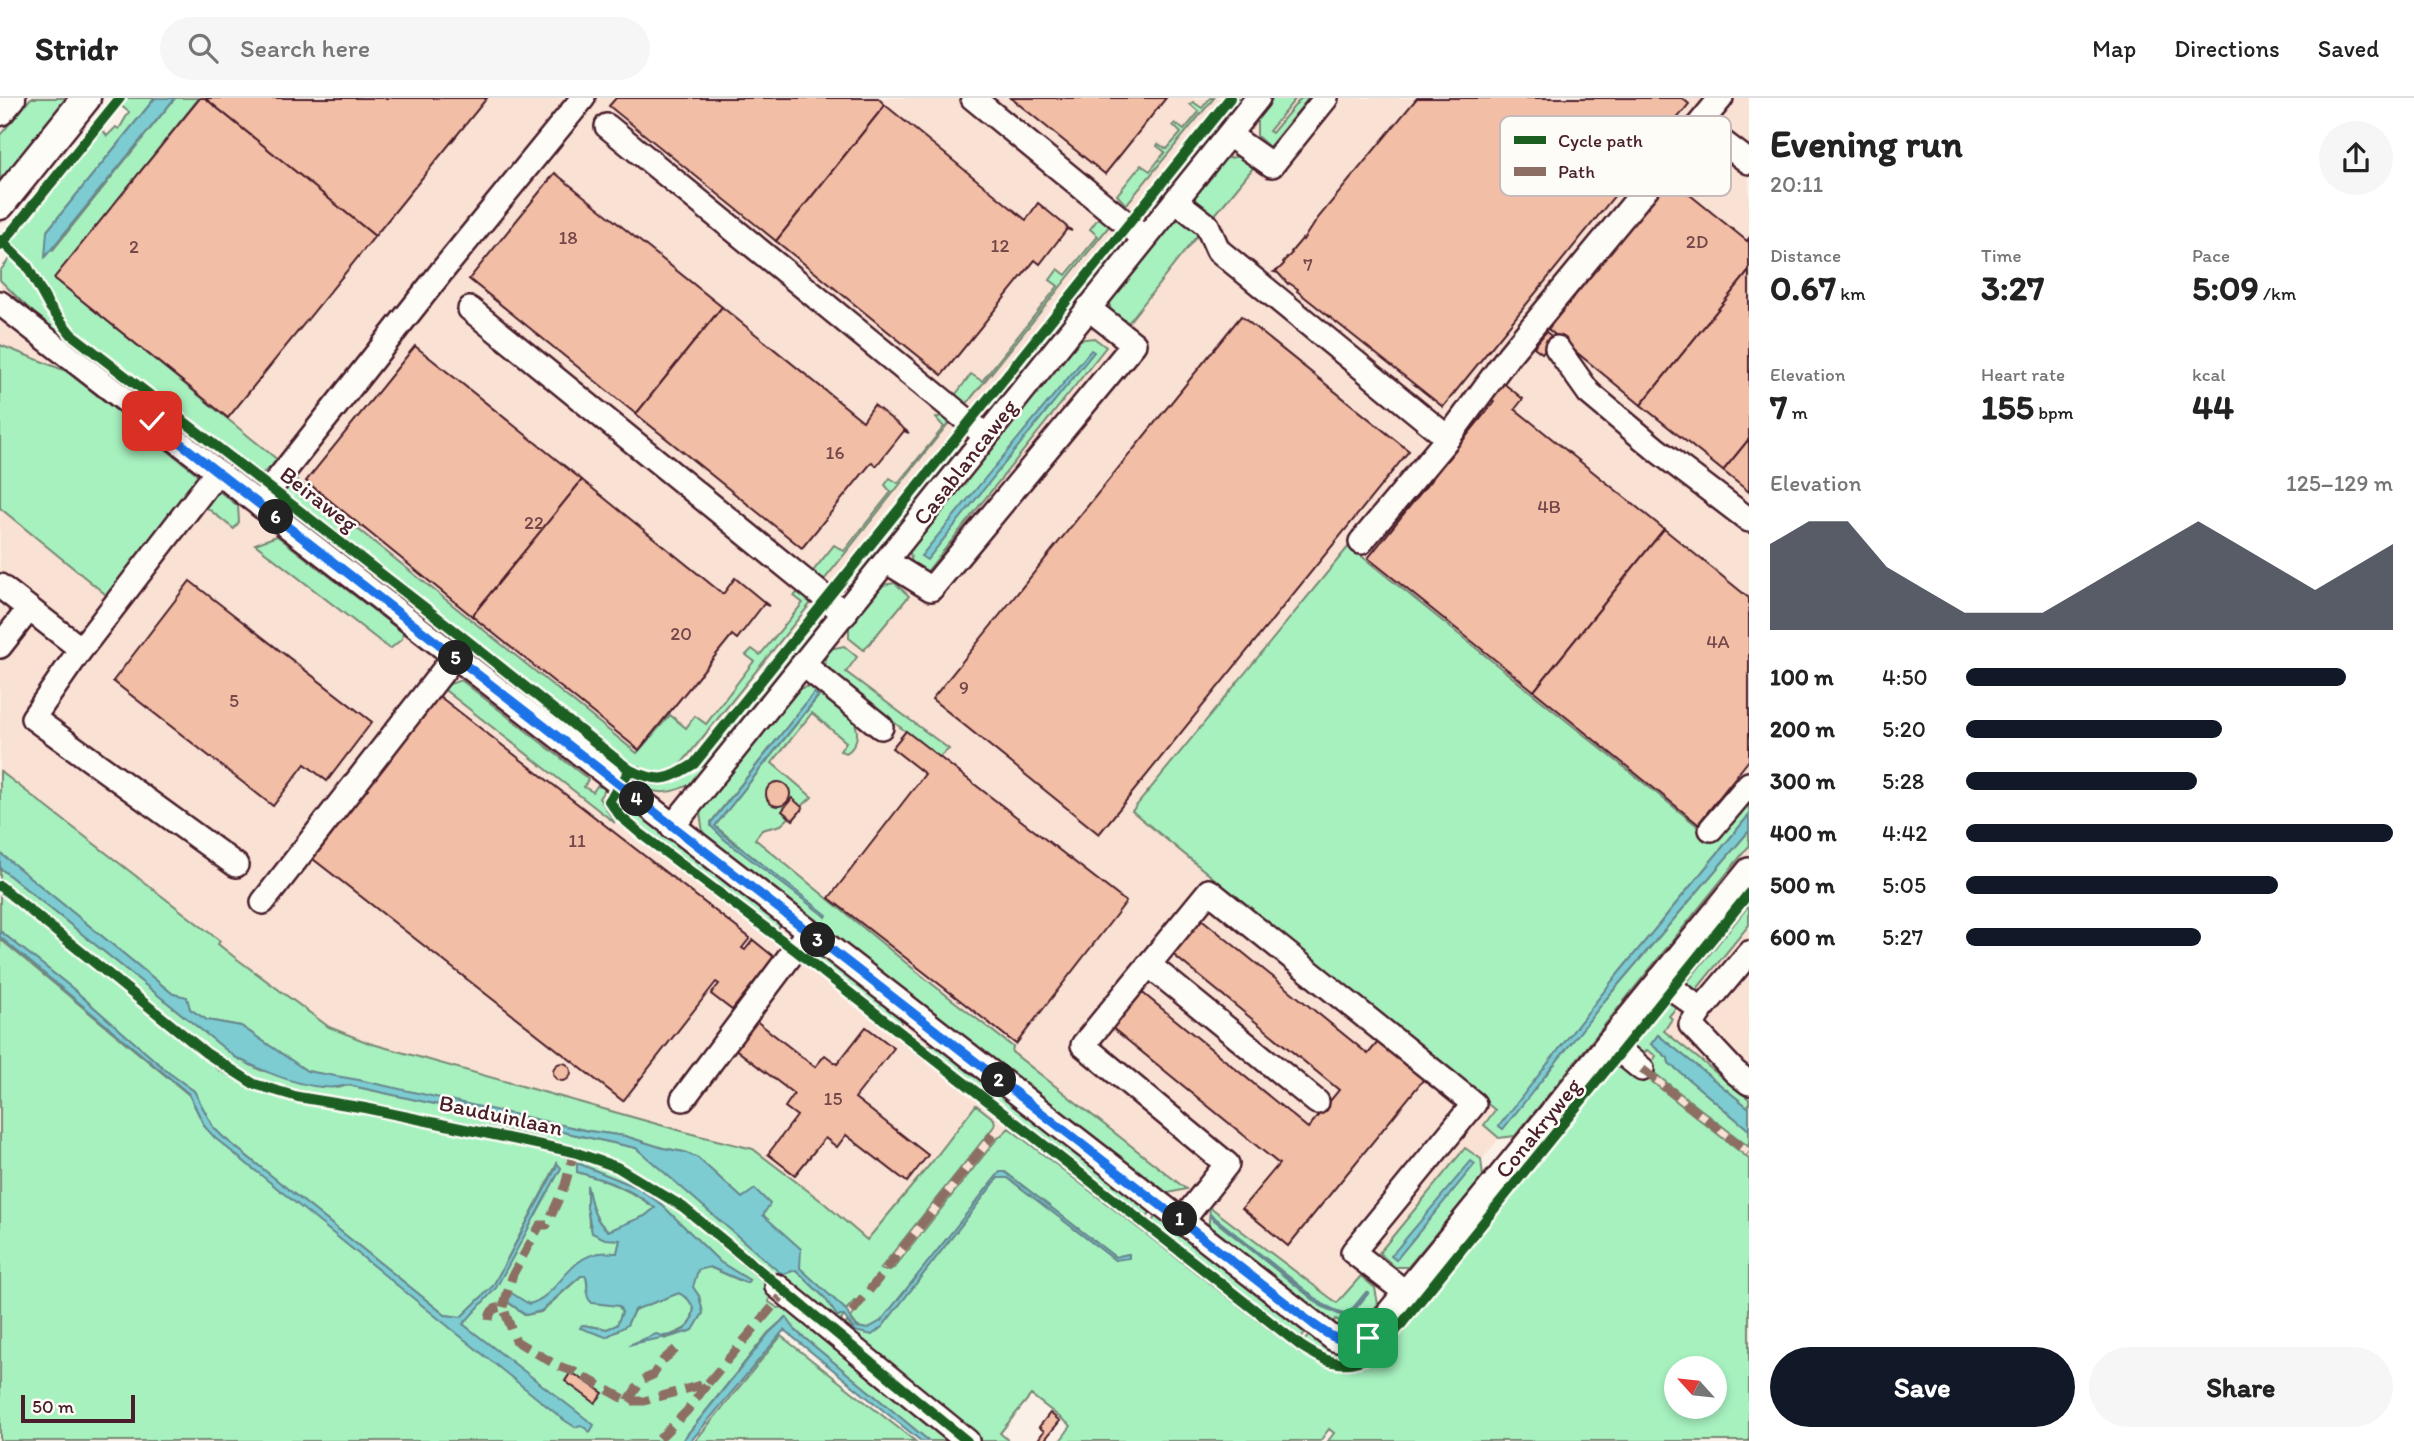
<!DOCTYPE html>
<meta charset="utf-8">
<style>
:root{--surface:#fff;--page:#f6f6f6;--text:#222;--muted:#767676;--line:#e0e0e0;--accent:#111827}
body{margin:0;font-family:Itim,sans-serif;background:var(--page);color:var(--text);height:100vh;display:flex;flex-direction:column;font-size:26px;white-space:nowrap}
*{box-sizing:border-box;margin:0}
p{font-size:23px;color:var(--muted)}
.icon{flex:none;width:38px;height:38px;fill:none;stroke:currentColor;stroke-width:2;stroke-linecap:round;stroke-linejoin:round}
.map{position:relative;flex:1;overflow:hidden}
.details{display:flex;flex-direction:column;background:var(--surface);width:665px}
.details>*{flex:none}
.needle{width:46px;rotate:297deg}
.controls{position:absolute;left:1664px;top:1258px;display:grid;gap:14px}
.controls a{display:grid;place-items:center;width:63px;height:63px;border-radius:50%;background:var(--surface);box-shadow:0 4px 10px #0003;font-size:35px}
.scale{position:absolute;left:21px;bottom:18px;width:114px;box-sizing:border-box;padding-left:7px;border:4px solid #4a1f2b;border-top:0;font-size:19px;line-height:24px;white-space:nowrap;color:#4a1f2b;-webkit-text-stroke:5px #fdfcf7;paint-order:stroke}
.pin{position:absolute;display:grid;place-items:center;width:60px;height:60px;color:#fff;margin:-30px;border-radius:14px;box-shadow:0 4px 10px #0006}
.km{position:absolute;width:35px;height:35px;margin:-18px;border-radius:50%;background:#222;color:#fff;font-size:19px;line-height:35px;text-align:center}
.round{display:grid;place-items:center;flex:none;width:74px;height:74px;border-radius:37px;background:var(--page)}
.overview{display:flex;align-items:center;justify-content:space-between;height:119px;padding:0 21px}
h1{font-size:38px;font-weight:800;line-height:52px}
.metrics{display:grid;grid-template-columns:repeat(3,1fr);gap:10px;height:119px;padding:7px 21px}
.metrics div{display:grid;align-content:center}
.metrics b{font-size:35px;font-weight:800}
.metrics small{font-size:19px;font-weight:400}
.metrics p{font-size:19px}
.chart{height:196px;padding:14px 21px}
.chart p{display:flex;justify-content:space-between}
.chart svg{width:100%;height:126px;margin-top:7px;fill:var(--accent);opacity:.7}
.primary-button{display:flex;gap:14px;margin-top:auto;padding:14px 21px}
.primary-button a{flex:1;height:80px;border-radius:42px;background:var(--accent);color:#fff;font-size:28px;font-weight:800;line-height:80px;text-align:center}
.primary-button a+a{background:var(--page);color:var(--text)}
ul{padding:0 21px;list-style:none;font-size:23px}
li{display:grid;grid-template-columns:112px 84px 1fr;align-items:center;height:52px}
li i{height:18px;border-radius:9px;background:var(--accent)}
header{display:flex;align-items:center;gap:42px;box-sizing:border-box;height:98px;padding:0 35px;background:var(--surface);border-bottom:2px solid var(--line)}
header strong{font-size:33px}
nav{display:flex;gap:38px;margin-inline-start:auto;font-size:24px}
.search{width:490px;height:63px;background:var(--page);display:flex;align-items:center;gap:18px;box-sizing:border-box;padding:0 24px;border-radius:38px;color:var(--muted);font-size:26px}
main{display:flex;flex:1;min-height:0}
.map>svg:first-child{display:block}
.built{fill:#f9e1d4}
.green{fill:#a7f1bf;stroke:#788875;stroke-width:2;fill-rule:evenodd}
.water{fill:#7bccd2;stroke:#67878f;stroke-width:2}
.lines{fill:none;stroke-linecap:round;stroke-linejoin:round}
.stream{stroke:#67878f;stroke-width:4.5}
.building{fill:#f3bea6;stroke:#4a1f2b;stroke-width:2}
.minor-casing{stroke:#4a1f2b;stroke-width:28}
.major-casing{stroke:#4a1f2b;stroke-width:33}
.minor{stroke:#fdfcf7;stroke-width:23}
.major{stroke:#fdfcf7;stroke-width:28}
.quiet{stroke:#8d6e63;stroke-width:9;stroke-dasharray:18 9;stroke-linecap:butt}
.cycleway-casing{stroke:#fdfcf7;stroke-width:15}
.cycleway{stroke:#1b5e20;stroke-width:10}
.route-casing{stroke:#fff;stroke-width:14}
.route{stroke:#1a73e8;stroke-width:9}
.labels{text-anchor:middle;stroke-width:5;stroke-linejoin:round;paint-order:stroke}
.number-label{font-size:19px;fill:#74474a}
.street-label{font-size:23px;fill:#4a1f2b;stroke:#fdfcf7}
.key{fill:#fdfcf7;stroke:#c7baba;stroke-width:2}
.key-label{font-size:19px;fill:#4a1f2b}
</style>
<header>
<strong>Stridr</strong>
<div class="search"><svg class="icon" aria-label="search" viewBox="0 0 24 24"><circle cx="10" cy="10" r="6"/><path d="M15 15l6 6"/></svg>Search here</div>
<nav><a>Map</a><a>Directions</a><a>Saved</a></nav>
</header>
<main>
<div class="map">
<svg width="1749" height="1343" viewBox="0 0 1749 1343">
<rect width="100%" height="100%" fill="#fbf0e7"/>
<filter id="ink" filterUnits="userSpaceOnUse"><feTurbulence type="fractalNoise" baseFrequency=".0143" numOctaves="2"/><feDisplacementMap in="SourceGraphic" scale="14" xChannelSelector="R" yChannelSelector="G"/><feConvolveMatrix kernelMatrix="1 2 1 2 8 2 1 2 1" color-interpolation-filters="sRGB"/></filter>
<g filter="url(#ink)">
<path class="built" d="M150,0H1749V1094L1574,948L1353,1221L1336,1220L1089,1033L1066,1034L1007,1059L873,1242L712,1089L303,952L0,706V182Z"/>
<g class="green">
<path d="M31,0H76L0,96V37Z"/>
<path d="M126,0H155L47,133L53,152L175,0H199L55,180L279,363L260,377L71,230L57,215L35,172L8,145L102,31L107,38L116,29L119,31L129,14L120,7Z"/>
<path d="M1210,0H1214L1126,107L1117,97L1141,67L1150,73L1165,54L1157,48L1158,46L1167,51L1181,35L1173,27L1175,25L1184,32L1199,14L1190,6L1193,4L1202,10Z"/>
<path d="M1235,0H1250L1159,111H1145Z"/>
<path d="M1273,0H1296L1269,33L1272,35L1301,0H1309L1269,49L1257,38V20Z"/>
<path d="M1241,58L1253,70L1210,123L1196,112L1195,95L1223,61Z"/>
<path d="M1104,113L1114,122L964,309L953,300L971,276L982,283L1058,188L1050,182L1058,171L1066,177L1098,138L1090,131Z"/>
<path d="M1191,119L1203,130L1125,229L1112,222L1109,201L1173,123Z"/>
<path d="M1122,140L1125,153L997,313H982Z"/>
<path d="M11,159L27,174L48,216L66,236L223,359L218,366L59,241L0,182V173Z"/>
<path d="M1094,240L1106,249L925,476L912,466L909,449L1076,242Z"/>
<path d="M0,247L66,273L196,375L198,381L110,500L0,410Z"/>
<path d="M943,317L951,322L824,482L813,473L834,447L844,453L891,394L885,387L890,380L898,385L944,329L936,320Z"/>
<path d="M959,341L962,356L857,487H841Z"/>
<path d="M293,379L637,655L670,617L686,630L695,618L706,626L754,563L746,557L752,551L760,557L803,505L794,498L802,490L815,500L682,665C669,675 654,678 640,668L635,669L286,398V388Z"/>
<path d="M220,394L238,408L239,424L234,431L206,409L209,397Z"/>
<path d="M285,407L458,541L454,547L286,419Z"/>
<path d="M277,438L403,535L402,541L390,551L255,446Z"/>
<path d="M1349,448L1715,742L1749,701V717L1613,882L1500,1028L1503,1030L1606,901L1749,733V748L1515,1038L1499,1040L1484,1027L1495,1012L1132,713Z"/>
<path d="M895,485L909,498L864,552L849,540V523L876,488Z"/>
<path d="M819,514L822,529L699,681C672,698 657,698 628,684L633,679C654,691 669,689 689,675Z"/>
<path d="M844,548L857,559L846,574L949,651L939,659L826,572L825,552Z"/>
<path d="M468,550L625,673L620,679L462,557Z"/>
<path d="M461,582L588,681L584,689L593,694L597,688L606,690L599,700L615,725L441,589Z"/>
<path d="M816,587C832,601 863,618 856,642C854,648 852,652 846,655L840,653L846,644L812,615L772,665L812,699L781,727L762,732L755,741L927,882L1013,949L1012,954L1186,1091L1160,1097L704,742L700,714L702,707L796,591ZM814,595L818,599L715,728L826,819L711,728V724Z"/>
<path d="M0,673L220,843L218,846L233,858L329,929L369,945L696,1037L753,1051L824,1105L867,1142L932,1064L976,1007L994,1021L995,1027L880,1171L886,1173L894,1170L996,1042L1009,1030L1301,1256L1305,1253C1336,1275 1348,1277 1381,1257L1616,965L1626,963L1749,1061V1343H1328L1334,1335L1329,1331L1320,1343H1060L1071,1328L1031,1297L1000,1335L1009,1343H929L796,1233L786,1219L768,1235L682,1343H0V841L189,997L205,1029L363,1159L575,1329L463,1226L495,1190L561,1070L557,1066L493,1188L461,1219L445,1217L223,1039L213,1029L194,993L169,975L72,890L0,833V794L219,972L256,993L482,1038L583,1063L616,1074L633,1081L666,1102L774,1193L770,1197L769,1204L778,1210L791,1208L840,1233L847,1224L855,1233L882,1229L998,1080H1008L1115,1162L1128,1156L1115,1159L1005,1074H1000L881,1223L867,1231L858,1229L851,1220L860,1205L855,1202L846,1212L799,1170L763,1116L769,1106L755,1092L742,1100L698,1060L684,1054L663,1050L625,1038L589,1033L307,973L241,928L207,922L190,911L186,899L173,896L0,755ZM577,1065L636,1089L661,1106L720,1164L749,1182L746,1185L709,1169L698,1172L692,1189L699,1198L703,1215L693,1232L664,1241C680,1229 690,1237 694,1210L688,1201L679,1195L634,1212L627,1227L606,1239L583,1227L607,1231L617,1227L622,1214L619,1208L588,1194L586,1178H581L541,1214L526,1217L507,1204L506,1206L504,1201L529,1206L540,1203L598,1155L617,1156L620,1142L614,1141L589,1127L587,1090C592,1106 593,1122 609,1133L645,1118L655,1110C631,1092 606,1082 577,1074ZM1676,1270H1715V1309H1676Z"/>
<path d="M617,697L780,822L778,835L626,717L617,705Z"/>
<path d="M0,770L235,959L260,972L338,990L348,987L636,1050L788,1173L796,1172L825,1200L837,1217L844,1218L836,1230L695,1116L651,1083L622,1066L570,1048L518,1035L286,990L257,982L219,960L0,781Z"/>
<path d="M1749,807V827L1696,892L1687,884Z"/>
<path d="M822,857L901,916V929L810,858Z"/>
<path d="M1673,905L1678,908L1669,918L1672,921L1664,933L1749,1001V1010L1658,937L1651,946L1668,960L1669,965L1749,1032V1049L1648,970L1656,958L1647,952L1639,961L1628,953L1666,906Z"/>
<path d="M937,946L1152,1112L1147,1120L925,948Z"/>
<path d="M1465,1050L1481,1061L1483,1079L1408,1169H1395L1379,1155Z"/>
<path d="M1210,1109L1337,1205L1361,1178L1375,1190L1378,1206C1364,1222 1361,1231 1337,1228L1340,1224L1336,1221L1331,1226L1208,1137Z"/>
<path d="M1157,1116L1307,1232L1301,1241L1151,1125Z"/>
<path d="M1389,1232C1382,1254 1352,1269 1328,1260C1319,1257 1312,1249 1304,1243L1310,1236C1343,1256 1360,1265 1389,1232Z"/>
<path d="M781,1238L915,1343H695Z"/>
</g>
<g class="water">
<path d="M155,0H175L45,159L47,133Z"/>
<path d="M1091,252L1094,254L927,462L921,458Z"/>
<path d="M814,595L818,598L715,728L724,737L827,817L826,819L725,742L711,728V725Z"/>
<path d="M1749,717V733L1606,901L1503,1031L1499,1028L1613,882Z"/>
<path d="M0,755L173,896L187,899L190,911L207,922L241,928L307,973L359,982L589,1033L625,1038L663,1050L684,1054L698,1060L742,1100L755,1091L770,1106L763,1117L801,1151L800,1170L846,1212L852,1224L857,1229L867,1231L881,1223L1000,1074H1005L1115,1159L1129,1156V1160L1115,1162L1008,1080H998L882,1229L872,1237L855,1233L844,1218H837L825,1200L796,1172L784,1176L779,1174L636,1050L348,987C316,997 264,974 235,959L0,770Z"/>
<path d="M0,833L72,890L169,975L194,993L213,1029L223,1039L445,1217L461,1219L493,1188L556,1070L557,1065L561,1070L496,1190L463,1226L594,1327L590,1334L581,1327L575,1329L564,1322L215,1040L205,1029L189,996L0,839Z"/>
<path d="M1658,937L1749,1010V1032L1669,965L1668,960L1651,946Z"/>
<path d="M1471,1063L1475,1066L1396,1162L1391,1158Z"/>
<path d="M577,1065L636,1089L661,1106L720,1164L749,1182L747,1185L710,1169L698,1172L693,1189L699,1198L703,1215L693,1232C672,1240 651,1241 629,1247L656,1236C665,1240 682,1236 689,1227C693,1223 693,1215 694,1210L688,1201L679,1195L634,1212L627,1227L606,1239L580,1230L582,1227L607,1231L617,1227L622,1214L619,1208L592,1205C583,1198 590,1188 586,1178H581L541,1213L526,1217L504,1201L508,1193L529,1206C558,1199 567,1159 600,1155C606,1154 612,1155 617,1155L620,1142L605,1141L592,1135L587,1110V1087C591,1104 593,1122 608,1133L645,1118L655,1110C632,1091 606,1082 577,1074Z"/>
<path d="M786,1219L796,1233L929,1343H921L784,1232L691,1343H682L769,1235Z"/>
</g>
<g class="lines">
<path class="stream" d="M1211,1118L1322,1207L1347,1219L1367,1195"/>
</g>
<g class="building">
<path d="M200,0H205L375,138L228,320L54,180Z"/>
<path d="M205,0H487L375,138Z"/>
<path d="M616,0H878L885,7L776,143L609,8Z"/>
<path d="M1011,0H1166L1105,76Z"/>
<path d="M1417,0H1682L1689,6L1443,309L1297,193L1298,191L1289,185L1288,186L1278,175L1274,174L1278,172L1284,166L1283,164L1292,155L1291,154L1302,141L1303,142L1310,131H1311L1318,120Z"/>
<path d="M885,7L1026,122L1038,105L1072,133L1067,131L1040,166L1035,162L942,277L776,143Z"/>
<path d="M555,75L722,209L636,316L469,181Z"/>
<path d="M1669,80L1747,143L1749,140V173L1641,307L1548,231Z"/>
<path d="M1749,173V341L1723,373L1641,307Z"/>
<path d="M722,209L863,323L874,307L909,335L904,333L876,368L872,364L802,450L636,316Z"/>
<path d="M1241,218L1409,353L1099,736L932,601Z"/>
<path d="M1546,234L1554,240L1542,255L1534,249Z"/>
<path d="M415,248L582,382L472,518L306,383Z"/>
<path d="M1502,284L1523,301L1515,311L1664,431L1534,593L1368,460L1494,304L1489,299Z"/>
<path d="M1749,341V394L1723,373Z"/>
<path d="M582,382L723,496L735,480L769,508L764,506L737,541L732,537L639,652L472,518Z"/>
<path d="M1664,431L1749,500V662L1698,726L1534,593Z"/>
<path d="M190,483L372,624L327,683L305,666L273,708L113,583Z"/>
<path d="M439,598L750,840L742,850L745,852L753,842L774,859L732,912L711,896L719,886L716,884L623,1003L313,761Z"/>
<path d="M906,633L1126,804L1016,946L829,800L925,676L892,650Z"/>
<circle cx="778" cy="696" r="12"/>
<path d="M792,700L803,710L793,722L782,713Z"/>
<path d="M1199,819L1368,956L1378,944L1424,981L1288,1148L1242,1110L1279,1066L1110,928L1139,892L1308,1030L1339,992L1170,854Z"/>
<path d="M755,922L815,969L825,957L837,966L866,929L894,950L855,1000L928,1057L907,1084L846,1037L837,1049L825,1040L795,1077L768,1056L797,1018L785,1009L794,996L734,950Z"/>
<circle cx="562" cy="974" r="9"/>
<path d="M571,1274L603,1295L595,1305L565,1283Z"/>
<path d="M1050,1315L1060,1323L1046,1340L1050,1343H1037L1044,1333L1039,1329Z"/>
</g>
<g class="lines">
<g class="minor-casing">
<g id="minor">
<path d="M973,0L1144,140"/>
<path d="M607,28L986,338"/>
<path d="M1229,37L1272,67L1326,0"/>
<path d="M1721,43L1749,64"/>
<path d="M1176,103L1207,127L1218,152L1448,340"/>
<path d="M0,205L1334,1241L1346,1244L1368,1240L1749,772"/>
<path d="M470,211L845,516"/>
<path d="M1557,250L1589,295L1657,352L1749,422"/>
<path d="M261,408L271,390L442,173L583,0"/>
<path d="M1361,444L1448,340L1509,257L1721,0"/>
<path d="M886,463L931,491L1134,246L1088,210"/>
<path d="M0,488L81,551L217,374"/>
<path d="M0,548L29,511"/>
<path d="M81,551L33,620L236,767"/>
<path d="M804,567L881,629"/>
<path d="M672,729L1258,0"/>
<path d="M1711,731L1749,686"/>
<path d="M263,804L454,559"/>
<path d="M1149,867L1317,1004"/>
<path d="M1660,881L1701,912L1749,855"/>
<path d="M1701,912L1691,927L1735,974L1749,985"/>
<path d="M1609,944L1642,971"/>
<path d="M683,1001L808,834"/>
<path d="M1182,1123L1227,1066L1083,947L1209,793L1474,1006L1353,1154L1405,1194"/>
<path d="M777,1188L967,1343"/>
</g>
</g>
<g class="major-casing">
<g id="major">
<path d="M0,13L11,0"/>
<path d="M0,107L86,0"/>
</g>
</g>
<use href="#minor" class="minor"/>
<use href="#major" class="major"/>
<g class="quiet">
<path d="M1642,971L1749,1055"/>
<path d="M503,1209L513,1176L540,1127H547L565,1087L574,1054"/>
<path d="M852,1214L993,1037"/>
<path d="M489,1222C490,1212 494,1210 503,1209L516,1243L556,1267L575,1274L628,1303H644L708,1285L687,1313L657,1343"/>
<path d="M708,1285L785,1194"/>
<path d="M628,1303L642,1282L653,1277L663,1262L676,1251"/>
</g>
<g class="cycleway-casing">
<g id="cycleway">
<path d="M1230,0L694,666C666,683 661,685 630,672L609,703L621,719L641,736L795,852L1301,1248C1330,1267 1346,1272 1378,1255L1749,795"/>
<path d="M0,142L27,168L49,208L71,236L459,536L630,672"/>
<path d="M0,148L120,0"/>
<path d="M0,788L206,955L254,986L298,999L365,1010L574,1054L617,1069L683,1109L967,1343"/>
</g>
</g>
<use href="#cycleway" class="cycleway"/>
</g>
</g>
<g class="lines" filter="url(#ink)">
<g class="route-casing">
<path id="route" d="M152,323L1313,1226C1335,1242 1340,1245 1368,1240"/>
</g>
<use href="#route" class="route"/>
</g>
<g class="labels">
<g class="number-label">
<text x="568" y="146">18</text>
<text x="1697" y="150">2D</text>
<text x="1000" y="154">12</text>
<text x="134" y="155">2</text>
<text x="1308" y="173">7</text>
<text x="835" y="361">16</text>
<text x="1549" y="415">4B</text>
<text x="534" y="431">22</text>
<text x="681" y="542">20</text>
<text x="1718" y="550">4A</text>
<text x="964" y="596">9</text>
<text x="234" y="609">5</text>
<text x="577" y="749">11</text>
<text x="833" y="1007">15</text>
</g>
<g class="street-label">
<text transform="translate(965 364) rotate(-52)" y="8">Casablancaweg</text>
<text transform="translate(319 401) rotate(38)" y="8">Beiraweg</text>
<text transform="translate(501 1017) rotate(12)" y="8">Bauduinlaan</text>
<text transform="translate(1538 1030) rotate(-51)" y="8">Conakryweg</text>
</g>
</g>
<rect x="1500" y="18" width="231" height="80" rx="10" class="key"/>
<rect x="1514" y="38" width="32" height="8" fill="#1b5e20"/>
<rect x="1514" y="69" width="32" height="9" fill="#8d6e63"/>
<g class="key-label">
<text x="1558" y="49">Cycle path</text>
<text x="1558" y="80">Path</text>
</g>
</svg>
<div class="controls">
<a><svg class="needle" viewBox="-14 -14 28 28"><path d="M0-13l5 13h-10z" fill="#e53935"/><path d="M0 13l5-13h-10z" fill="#767676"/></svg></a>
</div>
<div class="scale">50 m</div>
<div class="pin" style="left:1368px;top:1240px;background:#1e9e55"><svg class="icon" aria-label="arrive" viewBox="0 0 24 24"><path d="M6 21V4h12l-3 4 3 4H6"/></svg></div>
<div class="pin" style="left:152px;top:323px;background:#d93025"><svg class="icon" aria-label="check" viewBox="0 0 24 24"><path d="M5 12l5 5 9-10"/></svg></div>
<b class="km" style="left:1180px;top:1121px">1</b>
<b class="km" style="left:999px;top:982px">2</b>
<b class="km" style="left:818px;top:842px">3</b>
<b class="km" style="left:637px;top:701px">4</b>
<b class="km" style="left:456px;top:560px">5</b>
<b class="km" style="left:276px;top:419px">6</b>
</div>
<section class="details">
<div class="overview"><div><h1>Evening run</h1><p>20:11</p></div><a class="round"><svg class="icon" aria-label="share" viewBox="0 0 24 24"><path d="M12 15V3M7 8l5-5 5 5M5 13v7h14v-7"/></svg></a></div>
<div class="metrics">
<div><p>Distance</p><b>0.67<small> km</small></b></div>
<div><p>Time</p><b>3:27</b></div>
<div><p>Pace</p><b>5:09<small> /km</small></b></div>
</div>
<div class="metrics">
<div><p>Elevation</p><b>7<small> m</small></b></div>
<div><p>Heart rate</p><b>155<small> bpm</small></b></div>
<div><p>kcal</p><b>44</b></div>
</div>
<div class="chart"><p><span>Elevation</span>125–129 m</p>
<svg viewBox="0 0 160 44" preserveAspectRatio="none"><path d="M0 44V14L10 6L20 6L30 22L40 30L50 38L60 38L70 38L80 30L90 22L100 14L110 6L120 14L130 22L140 30L150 22L160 14V44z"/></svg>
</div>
<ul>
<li><b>100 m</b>4:50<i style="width:89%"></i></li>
<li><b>200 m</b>5:20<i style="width:60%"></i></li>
<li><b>300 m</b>5:28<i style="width:54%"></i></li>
<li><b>400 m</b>4:42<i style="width:100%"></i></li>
<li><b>500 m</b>5:05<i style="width:73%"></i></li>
<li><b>600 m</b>5:27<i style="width:55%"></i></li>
</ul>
<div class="primary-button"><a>Save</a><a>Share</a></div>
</section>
</main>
